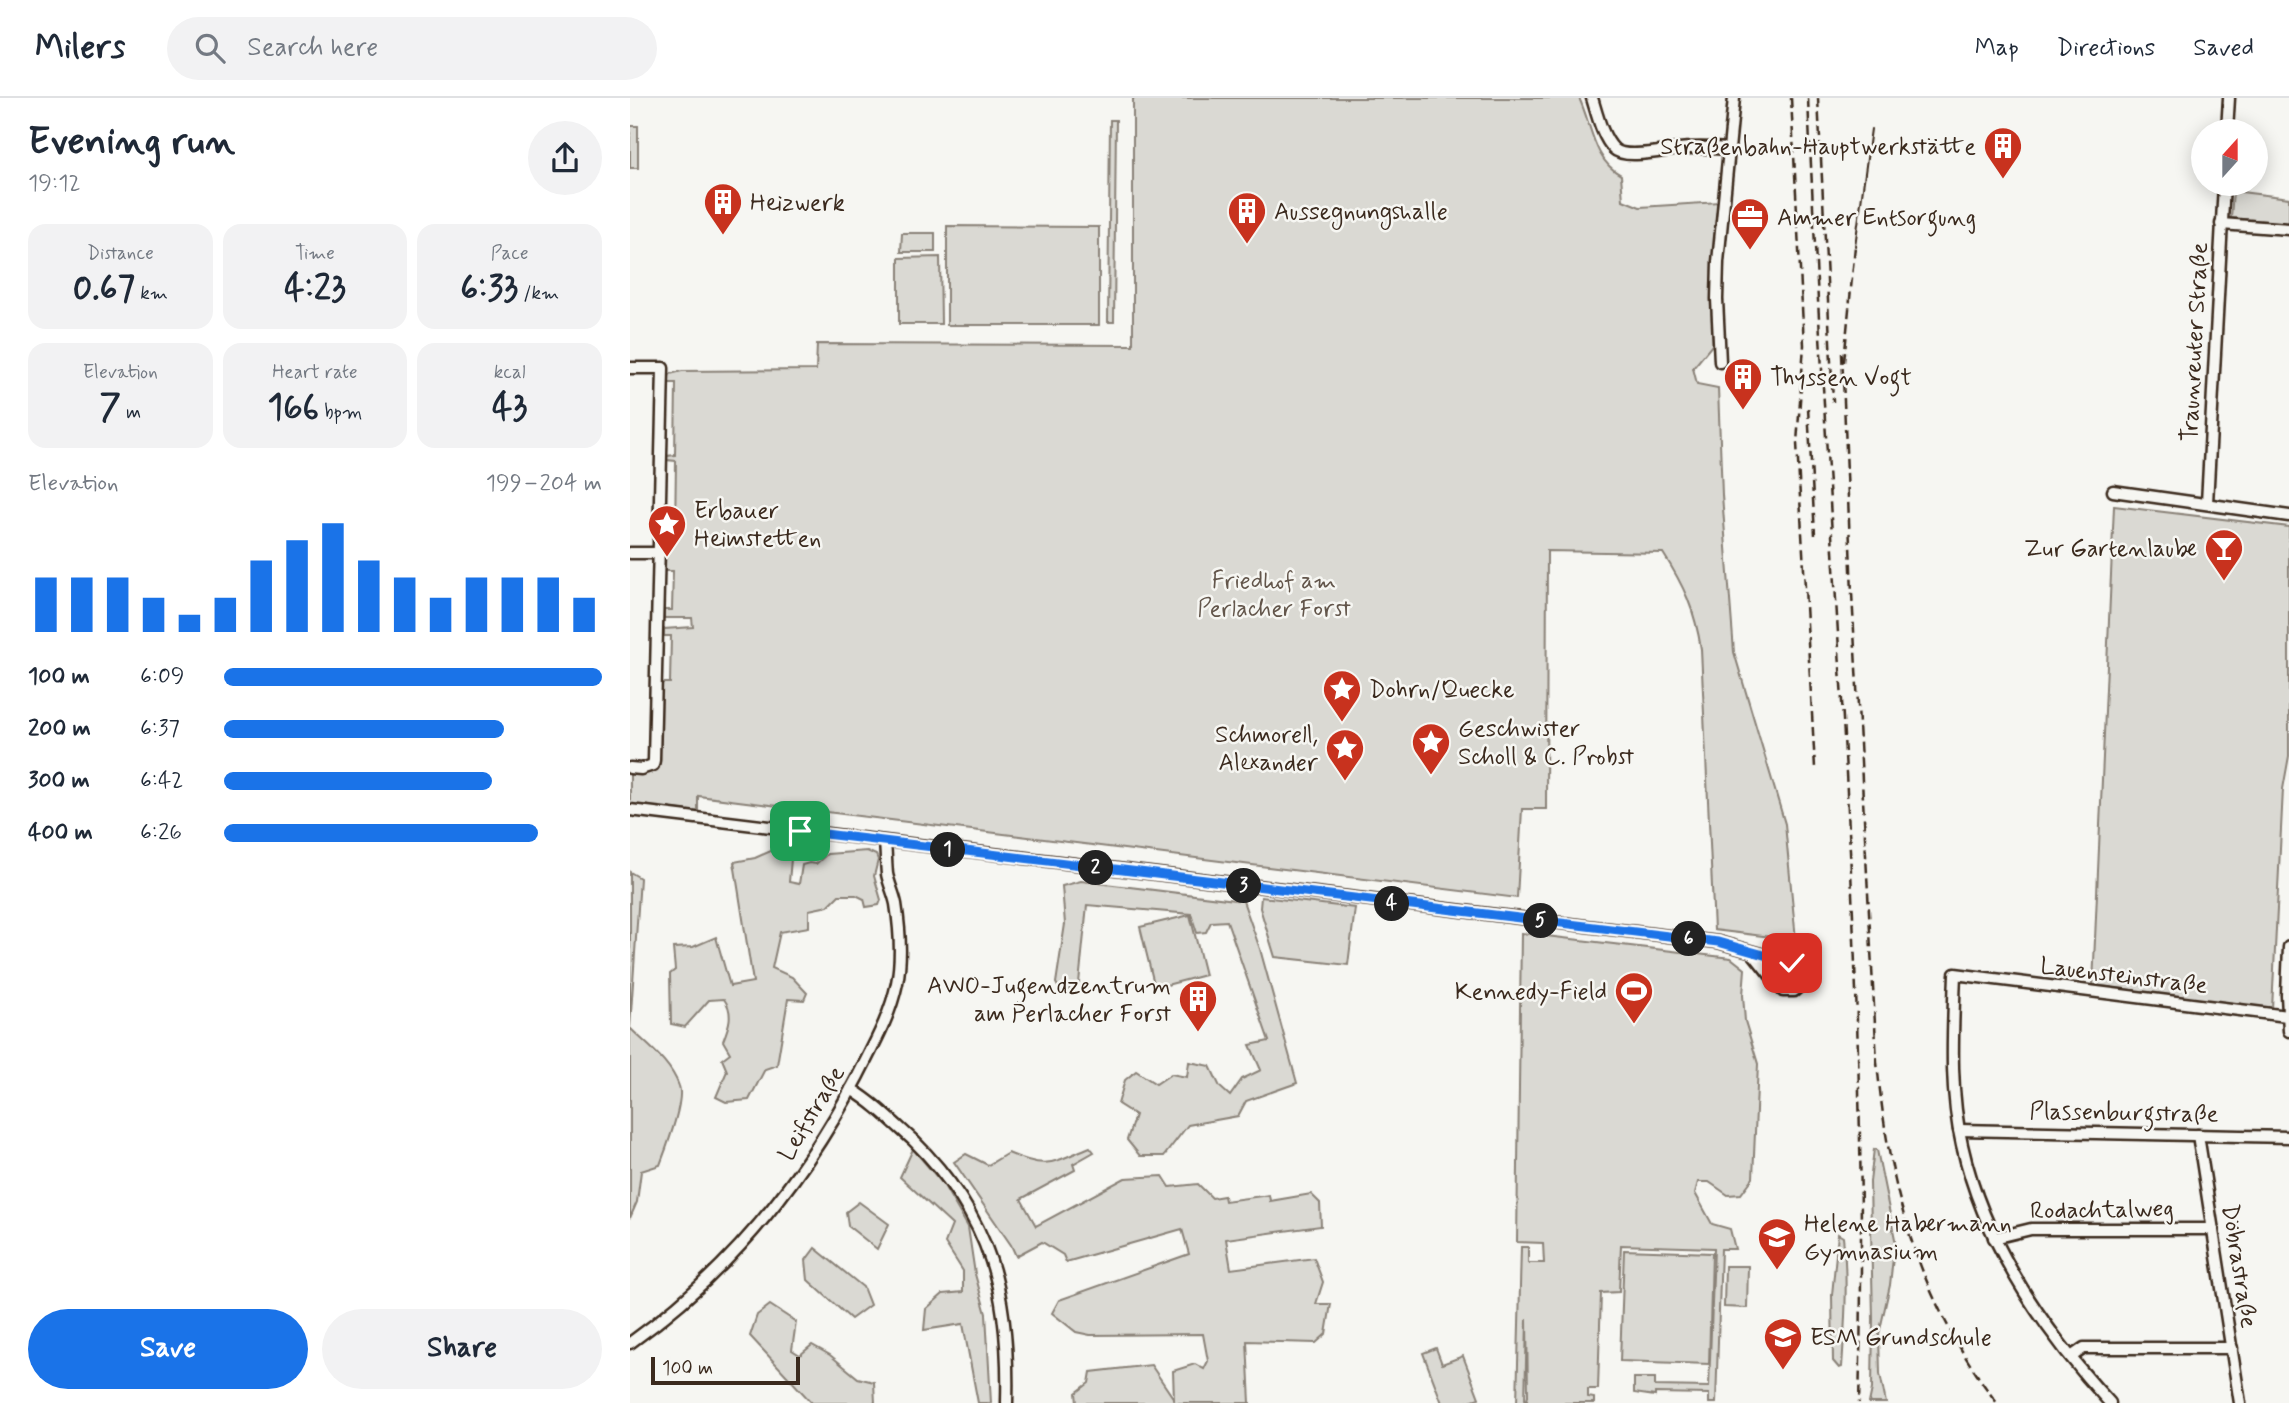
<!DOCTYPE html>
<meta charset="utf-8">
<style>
:root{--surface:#fff;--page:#f2f2f3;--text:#1f2937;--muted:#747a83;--line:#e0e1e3;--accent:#1a73e8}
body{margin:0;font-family:Mynerve,sans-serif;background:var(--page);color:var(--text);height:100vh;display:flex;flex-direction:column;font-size:26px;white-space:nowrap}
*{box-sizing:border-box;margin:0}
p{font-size:23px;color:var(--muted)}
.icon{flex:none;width:38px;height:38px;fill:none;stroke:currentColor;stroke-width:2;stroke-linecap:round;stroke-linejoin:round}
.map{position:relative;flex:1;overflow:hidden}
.sheet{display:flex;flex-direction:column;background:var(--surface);width:630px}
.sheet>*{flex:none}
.needle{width:46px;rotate:21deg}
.controls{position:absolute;left:1561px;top:21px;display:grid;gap:14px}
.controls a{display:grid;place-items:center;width:77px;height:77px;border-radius:50%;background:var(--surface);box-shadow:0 4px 18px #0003;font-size:35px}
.scale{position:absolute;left:21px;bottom:18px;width:149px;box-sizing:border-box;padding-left:7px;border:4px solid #3b2a1e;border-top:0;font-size:19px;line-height:24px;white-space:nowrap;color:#3b2a1e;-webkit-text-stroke:5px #f6f6f2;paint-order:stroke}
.pin{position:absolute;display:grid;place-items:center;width:60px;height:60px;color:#fff;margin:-30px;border-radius:14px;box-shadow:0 4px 10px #0006}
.km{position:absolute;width:35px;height:35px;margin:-18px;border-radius:50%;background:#222;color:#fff;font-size:19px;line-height:35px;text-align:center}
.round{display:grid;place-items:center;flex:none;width:74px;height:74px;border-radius:37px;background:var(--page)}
.head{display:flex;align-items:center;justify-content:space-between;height:119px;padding:0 28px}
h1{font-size:38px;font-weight:700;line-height:52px}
.stats{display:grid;grid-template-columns:repeat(3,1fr);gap:10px;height:119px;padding:7px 28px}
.stats div{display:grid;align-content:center;border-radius:18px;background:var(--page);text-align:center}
.stats b{font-size:35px;font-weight:700}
.stats small{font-size:19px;font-weight:400}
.stats p{font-size:19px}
.chart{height:196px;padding:14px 28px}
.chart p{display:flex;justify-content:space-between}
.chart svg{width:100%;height:126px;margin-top:7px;stroke:var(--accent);stroke-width:6}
.button{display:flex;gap:14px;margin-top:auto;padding:14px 28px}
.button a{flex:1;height:80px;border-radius:42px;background:var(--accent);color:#fff;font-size:28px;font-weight:700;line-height:80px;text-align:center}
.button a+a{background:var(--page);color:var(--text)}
ul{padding:0 28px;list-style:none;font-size:23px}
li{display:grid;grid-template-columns:112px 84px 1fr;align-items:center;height:52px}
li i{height:18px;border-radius:9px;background:var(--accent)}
header{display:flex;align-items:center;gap:42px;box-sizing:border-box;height:98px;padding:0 35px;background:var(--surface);border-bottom:2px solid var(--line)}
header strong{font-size:33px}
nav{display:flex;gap:38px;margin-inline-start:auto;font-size:24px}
.search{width:490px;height:63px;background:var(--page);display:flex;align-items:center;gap:18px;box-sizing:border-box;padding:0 24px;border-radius:38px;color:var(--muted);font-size:26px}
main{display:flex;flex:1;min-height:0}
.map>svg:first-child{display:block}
.green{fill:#dad9d3;stroke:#8a8278;stroke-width:2}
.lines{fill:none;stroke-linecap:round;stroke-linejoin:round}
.minor-casing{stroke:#3b2a1e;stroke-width:15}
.minor{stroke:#f6f6f2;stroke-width:10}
.tram{stroke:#3b2a1e;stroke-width:2}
.rail{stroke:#3b2a1e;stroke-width:2.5;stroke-dasharray:10 5;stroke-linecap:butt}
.route-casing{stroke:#fff;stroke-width:14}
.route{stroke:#1a73e8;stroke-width:9}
.labels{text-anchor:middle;stroke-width:5;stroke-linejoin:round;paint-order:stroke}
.poi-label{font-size:24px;fill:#3b2a1e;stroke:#f6f6f2;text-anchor:start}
.street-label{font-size:24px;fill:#3b2a1e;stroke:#f6f6f2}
.park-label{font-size:24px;fill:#63564b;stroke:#f6f6f2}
</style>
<header>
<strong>Milers</strong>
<div class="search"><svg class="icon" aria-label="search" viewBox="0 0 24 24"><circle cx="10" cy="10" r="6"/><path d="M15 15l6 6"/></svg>Search here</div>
<nav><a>Map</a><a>Directions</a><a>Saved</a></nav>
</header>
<main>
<section class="sheet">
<div class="head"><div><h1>Evening run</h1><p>19:12</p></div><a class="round"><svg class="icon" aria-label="share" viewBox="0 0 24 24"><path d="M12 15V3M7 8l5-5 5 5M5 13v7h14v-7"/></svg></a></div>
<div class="stats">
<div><p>Distance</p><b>0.67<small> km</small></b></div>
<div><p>Time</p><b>4:23</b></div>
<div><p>Pace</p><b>6:33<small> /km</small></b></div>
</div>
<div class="stats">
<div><p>Elevation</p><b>7<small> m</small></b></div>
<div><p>Heart rate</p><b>166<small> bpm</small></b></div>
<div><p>kcal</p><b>43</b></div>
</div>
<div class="chart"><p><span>Elevation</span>199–204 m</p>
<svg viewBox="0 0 160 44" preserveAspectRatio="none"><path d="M5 44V25M15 44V25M25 44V25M35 44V32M45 44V38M55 44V32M65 44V19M75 44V12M85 44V6M95 44V19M105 44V25M115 44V32M125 44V25M135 44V25M145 44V25M155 44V32"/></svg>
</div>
<ul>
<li><b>100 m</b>6:09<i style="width:100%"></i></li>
<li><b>200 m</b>6:37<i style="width:74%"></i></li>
<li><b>300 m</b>6:42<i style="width:71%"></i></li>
<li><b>400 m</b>6:26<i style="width:83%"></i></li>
</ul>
<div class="button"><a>Save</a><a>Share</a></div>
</section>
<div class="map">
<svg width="1659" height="1305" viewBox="0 0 1659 1305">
<rect width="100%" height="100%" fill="#f6f6f2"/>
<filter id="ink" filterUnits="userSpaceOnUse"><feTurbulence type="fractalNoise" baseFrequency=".0143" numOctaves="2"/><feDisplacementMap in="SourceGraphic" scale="14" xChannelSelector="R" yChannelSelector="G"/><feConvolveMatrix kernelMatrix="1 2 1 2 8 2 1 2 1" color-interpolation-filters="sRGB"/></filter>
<g filter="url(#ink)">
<g class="green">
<path d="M503,0H949C962,27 963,62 991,77L993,102L1010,109L1089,104L1081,202L1083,246L1063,270L1067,286L1088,290L1092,397L1104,554L1155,726L1166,842L1084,832L1071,551C1065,512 1054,488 1033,455L917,453L916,711H892L887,800L68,698V714L0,706V672L20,674L27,671L32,585H40L41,538H34V531L63,529L62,520H34V512H42L43,473H35L36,437V434H45L46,363L37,362V358L45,357L46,285H37L40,276L52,273L186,272L187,246L503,247Z"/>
<path d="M480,22H486L484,224H478Z"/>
<path d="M8,28V70H0V28Z"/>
<path d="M1603,93L1659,100V125L1601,120Z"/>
<path d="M317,128L469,129V227H317Z"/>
<path d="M272,135H305V154H271Z"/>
<path d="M310,159L311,226H269V160Z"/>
<path d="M1484,408L1659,429V658L1653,691L1642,911L1463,887Z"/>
<path d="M143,752L161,761L159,784L169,786L172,767L179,765L186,766L197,756L237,753L246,757L248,762L244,778L251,802L249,807L236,809L234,801L226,797H209L198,808L179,812V829L150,834L142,870L162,879L177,895L174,902L158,901L147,967L135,971L119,1002L96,1004L86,999L97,973L92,961L100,955L93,943C99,928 104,915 94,901L79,902L55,929L41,926L40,876L45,872L43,850L63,849L86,839L100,888L123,884L104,764L125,760Z"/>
<path d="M0,774L10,780L0,930C18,948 40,963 49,988C55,1003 36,1051 30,1067L11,1073L7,1104L0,1120Z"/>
<path d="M451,783L613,803L630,851L667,985L616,1003L608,1018L558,1027L534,1058H510L497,1042L505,1017L488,1006L495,982L506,973L526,986L541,976L557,979L559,964L580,968L590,989L600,998L612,981L631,972L620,947L639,943L597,823L581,824L576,834L567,835L561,816L457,807L449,885L432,896L426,885L435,826L432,788Z"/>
<path d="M631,799L725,810L718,867L645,859L630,810Z"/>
<path d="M560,817L575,877L525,890L510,829Z"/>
<path d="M891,835L1101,860L1115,871L1113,897L1115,923L1128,966L1123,1080L1111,1096L1098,1097L1079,1084H1068L1065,1095L1082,1126L1100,1131L1105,1151H1091L1086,1305H1079V1296L1025,1295V1298L1004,1295V1280H1025V1288L1079,1289L1084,1150L991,1147L989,1194L971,1195L968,1291H958V1299L964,1300V1305H896L898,1298L897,1221L895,1305H887L891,1149H898V1165H914L913,1145L887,1144Z"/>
<path d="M1149,869L1164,873L1168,878L1166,885L1161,888L1154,887L1146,875Z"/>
<path d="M460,1049L464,1054L443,1066L445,1072L391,1101L406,1128L495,1080L533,1078L540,1089L568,1086L582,1100L594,1098L595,1103L639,1097L640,1103L681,1096L690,1105L691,1128L596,1141L601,1171L684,1160L693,1184L686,1206H701L696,1236L686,1245L617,1243L620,1305H447L446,1295L459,1285L461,1274L521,1267L544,1301L543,1273L565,1266L574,1271L578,1263L573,1236L460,1237L446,1234L422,1215L429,1202L559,1156L552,1131L436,1164L433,1157L412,1144L386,1158L381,1147L324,1064L336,1056L358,1067L378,1055C418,1072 421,1065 460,1049Z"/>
<path d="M283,1051L313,1086L338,1129L345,1176L356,1216L361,1305H348L333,1226L294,1232L296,1211L313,1196L333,1194V1173L315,1145L322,1127L270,1079Z"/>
<path d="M1244,1051L1247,1052L1265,1141L1260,1187L1249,1236L1250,1276L1256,1305H1239L1242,1291L1243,1221L1240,1084Z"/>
<path d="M229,1104L259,1126L247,1151L218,1128L216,1114Z"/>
<path d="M1208,1136L1213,1139C1218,1182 1215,1226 1212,1269L1209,1270L1203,1263L1202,1197Z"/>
<path d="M185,1150L233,1189L240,1207L221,1221L178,1182L176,1162Z"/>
<path d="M994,1152L1082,1155L1079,1266L990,1263Z"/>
<path d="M1095,1168H1118L1117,1210L1094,1209Z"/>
<path d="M140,1207L166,1224L162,1252L170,1257L182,1247L200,1257L228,1280L244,1284L245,1305H182L120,1238L127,1217Z"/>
<path d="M806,1250L812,1266L833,1258L849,1300L834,1305H812L793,1255Z"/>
</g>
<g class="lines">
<g class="minor-casing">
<g id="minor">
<path d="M962,0C967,16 972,39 984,51C996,63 1042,50 1060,50C1073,49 1086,50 1099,51"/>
<path d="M1597,33L1599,0"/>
<path d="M1591,126L1659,131"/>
<path d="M1090,264L1087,201L1088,164L1104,0"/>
<path d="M0,270H33L24,662L23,667L11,671L0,670"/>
<path d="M1483,393L1659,418"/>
<path d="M1577,405L1594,86"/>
<path d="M0,455H30"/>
<path d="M0,712L1088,844L1162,865L1172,875V886L1164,893H1153L1122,854"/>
<path d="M1659,849L1657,897L1659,933"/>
<path d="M221,991C244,1005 263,1024 283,1042C362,1120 380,1197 377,1305"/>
<path d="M1329,1032L1659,1039"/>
<path d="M1568,1037L1610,1305"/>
<path d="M1364,1140L1401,1131H1583"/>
<path d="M0,1245C98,1175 172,1085 228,978C243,948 260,919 267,885C272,860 270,832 266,806C264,796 259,786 257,776C256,765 256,755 255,744"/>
<path d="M1441,1259L1454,1250H1602"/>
<path d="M1480,1305C1413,1232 1354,1145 1332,1047C1319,991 1323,933 1325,876L1657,918"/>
</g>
</g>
<use href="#minor" class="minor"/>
<path class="tram" d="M1225,148L1241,31"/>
<g class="rail">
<path d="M1161,0L1174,247L1167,345L1185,670"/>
<path d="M1178,0C1196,435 1241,869 1229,1305"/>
<path d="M1188,0L1203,304"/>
<path d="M1212,255L1222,495L1247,964C1259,1093 1288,1200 1367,1305"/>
<path d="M1214,264L1225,148"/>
<path d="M1178,310L1185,437"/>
</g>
</g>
</g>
<g class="lines" filter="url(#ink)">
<g class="route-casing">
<path id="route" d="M170,733L1088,844L1162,865"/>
</g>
<use href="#route" class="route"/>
</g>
<defs>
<g id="building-pin" transform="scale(2.0125)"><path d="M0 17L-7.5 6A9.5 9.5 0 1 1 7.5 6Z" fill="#c8321e" stroke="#f6f6f2"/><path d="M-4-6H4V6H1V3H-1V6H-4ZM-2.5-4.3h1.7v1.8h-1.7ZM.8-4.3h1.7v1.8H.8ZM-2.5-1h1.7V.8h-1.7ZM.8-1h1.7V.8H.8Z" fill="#fff"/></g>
<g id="office-pin" transform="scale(2.0125)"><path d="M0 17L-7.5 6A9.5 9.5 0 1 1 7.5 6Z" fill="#c8321e" stroke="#f6f6f2"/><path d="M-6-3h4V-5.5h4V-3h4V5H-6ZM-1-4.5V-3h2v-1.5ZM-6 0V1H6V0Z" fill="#fff"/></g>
<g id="sight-pin" transform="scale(2.0125)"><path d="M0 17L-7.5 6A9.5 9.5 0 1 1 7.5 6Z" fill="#c8321e" stroke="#f6f6f2"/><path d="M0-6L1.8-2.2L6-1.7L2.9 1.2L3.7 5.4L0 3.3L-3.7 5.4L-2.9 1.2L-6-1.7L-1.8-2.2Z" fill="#fff"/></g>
<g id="bar-pin" transform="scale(2.0125)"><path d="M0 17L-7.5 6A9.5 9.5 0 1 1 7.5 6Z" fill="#c8321e" stroke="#f6f6f2"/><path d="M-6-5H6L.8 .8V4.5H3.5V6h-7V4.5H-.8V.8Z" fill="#fff"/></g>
<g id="stadium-pin" transform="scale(2.0125)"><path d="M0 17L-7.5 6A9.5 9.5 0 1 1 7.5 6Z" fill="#c8321e" stroke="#f6f6f2"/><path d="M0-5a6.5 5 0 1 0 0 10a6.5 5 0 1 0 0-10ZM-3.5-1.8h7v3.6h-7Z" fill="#fff"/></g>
<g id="school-pin" transform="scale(2.0125)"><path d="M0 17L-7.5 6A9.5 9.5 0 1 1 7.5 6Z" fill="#c8321e" stroke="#f6f6f2"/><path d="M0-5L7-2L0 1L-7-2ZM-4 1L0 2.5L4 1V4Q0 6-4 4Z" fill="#fff"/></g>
</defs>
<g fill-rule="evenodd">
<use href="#building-pin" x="1373" y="48"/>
<use href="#building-pin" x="93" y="104"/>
<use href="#building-pin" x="617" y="113"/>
<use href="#office-pin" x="1120" y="119"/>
<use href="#building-pin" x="1113" y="279"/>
<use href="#sight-pin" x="37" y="426"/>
<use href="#bar-pin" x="1594" y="450"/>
<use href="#sight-pin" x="712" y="591"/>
<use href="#sight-pin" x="801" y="644"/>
<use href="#sight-pin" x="715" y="650"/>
<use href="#stadium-pin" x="1004" y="893"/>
<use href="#building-pin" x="568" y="901"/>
<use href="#school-pin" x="1147" y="1139"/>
<use href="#school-pin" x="1153" y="1239"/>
</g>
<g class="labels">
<g class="poi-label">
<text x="1346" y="56" text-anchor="end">Straßenbahn-Hauptwerkstätte</text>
<text x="120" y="112">Heizwerk</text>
<text x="644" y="121">Aussegnungshalle</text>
<text x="1147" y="127">Ammer Entsorgung</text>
<text x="1140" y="287">Thyssen Vogt</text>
<text x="64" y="420">Erbauer<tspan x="64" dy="28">Heimstetten</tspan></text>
<text x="1567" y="458" text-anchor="end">Zur Gartenlaube</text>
<text x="739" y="599">Dohrn/Quecke</text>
<text x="828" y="638">Geschwister<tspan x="828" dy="28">Scholl &amp; C. Probst</tspan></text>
<text x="688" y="644" text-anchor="end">Schmorell,<tspan x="688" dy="28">Alexander</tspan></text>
<text x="541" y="895" text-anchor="end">AWO-Jugendzentrum<tspan x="541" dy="28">am Perlacher Forst</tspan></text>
<text x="977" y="901" text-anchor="end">Kennedy-Field</text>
<text x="1174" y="1133">Helene Habermann<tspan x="1174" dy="28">Gymnasium</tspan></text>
<text x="1180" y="1247">ESM Grundschule</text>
</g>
<g class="street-label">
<text transform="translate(1564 244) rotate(-87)" y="8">Traunreuter Straße</text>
<text transform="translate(1494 877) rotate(7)" y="8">Lauensteinstraße</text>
<text transform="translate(1494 1014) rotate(1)" y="8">Plassenburgstraße</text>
<text transform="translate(181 1015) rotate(-59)" y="8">Leifstraße</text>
<text transform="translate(1472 1111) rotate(-1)" y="8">Rodachtalweg</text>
<text transform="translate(1610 1168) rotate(81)" y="8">Döbrastraße</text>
</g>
<g class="park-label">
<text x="644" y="490">Friedhof am<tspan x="644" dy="28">Perlacher Forst</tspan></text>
</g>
</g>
</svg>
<div class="controls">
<a><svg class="needle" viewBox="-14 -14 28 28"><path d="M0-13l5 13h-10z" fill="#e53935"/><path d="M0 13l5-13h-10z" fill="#747a83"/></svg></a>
</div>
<div class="scale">100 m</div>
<div class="pin" style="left:170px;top:733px;background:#1e9e55"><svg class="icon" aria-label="arrive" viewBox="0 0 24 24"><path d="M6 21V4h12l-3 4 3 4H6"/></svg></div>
<div class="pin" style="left:1162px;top:865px;background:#d93025"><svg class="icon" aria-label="check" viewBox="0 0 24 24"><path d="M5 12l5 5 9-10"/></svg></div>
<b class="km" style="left:318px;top:752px">1</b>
<b class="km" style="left:466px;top:770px">2</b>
<b class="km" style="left:614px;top:788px">3</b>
<b class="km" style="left:762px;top:806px">4</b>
<b class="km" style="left:911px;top:823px">5</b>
<b class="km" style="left:1059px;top:841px">6</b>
</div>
</main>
